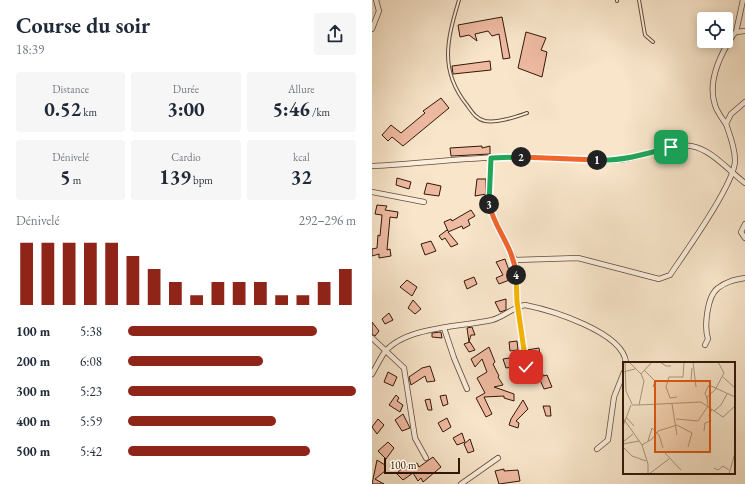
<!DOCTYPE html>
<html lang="fr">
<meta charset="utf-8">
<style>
:root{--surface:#fff;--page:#f6f6f7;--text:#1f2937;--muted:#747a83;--accent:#8f2418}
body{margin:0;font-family:"EB Garamond",serif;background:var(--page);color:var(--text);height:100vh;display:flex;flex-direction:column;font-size:15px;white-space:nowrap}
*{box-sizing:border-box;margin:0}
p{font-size:13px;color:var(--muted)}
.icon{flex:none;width:22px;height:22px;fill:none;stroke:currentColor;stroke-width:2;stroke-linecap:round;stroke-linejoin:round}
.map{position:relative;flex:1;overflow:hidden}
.drawer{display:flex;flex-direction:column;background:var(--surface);width:372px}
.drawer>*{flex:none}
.fabs{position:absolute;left:325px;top:12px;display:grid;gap:8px}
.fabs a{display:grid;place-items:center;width:36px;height:36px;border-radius:4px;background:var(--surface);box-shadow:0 2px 10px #0003;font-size:20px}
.scale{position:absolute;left:12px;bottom:10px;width:76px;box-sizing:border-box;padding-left:4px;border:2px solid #321708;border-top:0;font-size:11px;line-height:14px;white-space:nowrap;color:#321708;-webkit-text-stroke:3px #faeedd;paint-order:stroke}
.pin{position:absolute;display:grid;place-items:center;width:34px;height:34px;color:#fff;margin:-17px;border-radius:8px;box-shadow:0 2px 6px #0006}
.km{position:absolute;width:20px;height:20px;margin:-10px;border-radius:50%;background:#222;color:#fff;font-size:11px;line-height:20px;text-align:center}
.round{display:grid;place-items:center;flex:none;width:42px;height:42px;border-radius:4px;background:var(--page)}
.head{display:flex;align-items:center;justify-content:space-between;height:68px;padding:0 16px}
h1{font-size:22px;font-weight:700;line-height:30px}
.figures{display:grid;grid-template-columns:repeat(3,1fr);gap:6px;height:68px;padding:4px 16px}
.figures div{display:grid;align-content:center;border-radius:4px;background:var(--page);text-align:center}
.figures b{font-size:20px;font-weight:700}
.figures small{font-size:11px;font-weight:400}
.figures p{font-size:11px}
.chart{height:112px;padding:8px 16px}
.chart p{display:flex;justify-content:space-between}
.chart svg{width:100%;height:72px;margin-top:4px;stroke:var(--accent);stroke-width:6}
ul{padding:0 16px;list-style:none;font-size:13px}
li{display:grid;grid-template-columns:64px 48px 1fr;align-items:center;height:30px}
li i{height:10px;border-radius:5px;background:var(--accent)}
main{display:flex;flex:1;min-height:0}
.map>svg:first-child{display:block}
.building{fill:#efbaa2;stroke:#321708}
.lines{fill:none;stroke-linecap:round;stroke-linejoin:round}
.lane-casing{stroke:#644a38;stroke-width:4}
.street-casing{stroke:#644a38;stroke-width:6}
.lane{stroke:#faeedd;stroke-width:2}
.street{stroke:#faeedd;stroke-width:4.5}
.split-1-casing{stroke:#fff;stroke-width:8}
.split-2-casing{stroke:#fff;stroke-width:8}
.split-3-casing{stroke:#fff;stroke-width:8}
.split-4-casing{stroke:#fff;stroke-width:8}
.split-5-casing{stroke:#fff;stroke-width:8}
.split-6-casing{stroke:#fff;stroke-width:8}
.split-1{stroke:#22a559;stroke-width:5}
.split-2{stroke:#f0652b;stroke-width:5}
.split-3{stroke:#22a559;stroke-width:5}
.split-4{stroke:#f0652b;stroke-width:5}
.split-5{stroke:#f5b400;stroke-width:5}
.split-6{stroke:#f5b400;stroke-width:5}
.inset-road{fill:none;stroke:#a9937c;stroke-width:1}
.view{fill:#df560c;fill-opacity:0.15;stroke:#df560c;stroke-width:2}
.inset-edge{fill:none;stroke:#321708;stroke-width:2}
</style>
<main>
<section class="drawer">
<div class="head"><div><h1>Course du soir</h1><p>18:39</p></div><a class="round"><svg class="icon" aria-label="share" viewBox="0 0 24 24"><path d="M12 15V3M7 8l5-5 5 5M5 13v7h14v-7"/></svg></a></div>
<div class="figures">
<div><p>Distance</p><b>0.52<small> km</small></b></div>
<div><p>Durée</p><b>3:00</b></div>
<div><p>Allure</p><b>5:46<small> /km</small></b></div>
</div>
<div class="figures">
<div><p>Dénivelé</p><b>5<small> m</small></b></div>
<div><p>Cardio</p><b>139<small> bpm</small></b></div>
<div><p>kcal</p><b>32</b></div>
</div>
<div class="chart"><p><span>Dénivelé</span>292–296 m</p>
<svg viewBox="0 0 160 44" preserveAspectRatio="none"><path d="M5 44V6M15 44V6M25 44V6M35 44V6M45 44V6M55 44V14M65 44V22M75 44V30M85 44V38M95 44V30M105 44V30M115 44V30M125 44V38M135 44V38M145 44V30M155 44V22"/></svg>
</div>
<ul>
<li><b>100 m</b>5:38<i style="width:83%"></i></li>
<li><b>200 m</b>6:08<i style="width:59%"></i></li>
<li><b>300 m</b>5:23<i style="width:100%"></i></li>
<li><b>400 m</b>5:59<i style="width:65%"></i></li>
<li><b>500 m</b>5:42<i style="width:80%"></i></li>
</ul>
</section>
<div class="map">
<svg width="373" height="484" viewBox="0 0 373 484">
<rect width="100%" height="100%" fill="#f8e5ca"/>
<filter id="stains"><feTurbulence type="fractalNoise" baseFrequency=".005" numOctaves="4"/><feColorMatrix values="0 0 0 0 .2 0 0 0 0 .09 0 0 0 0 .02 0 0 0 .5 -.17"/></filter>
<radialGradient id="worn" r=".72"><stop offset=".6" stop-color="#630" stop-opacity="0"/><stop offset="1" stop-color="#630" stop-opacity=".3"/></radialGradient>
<g class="building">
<path d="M130,17L138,58L131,59L127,34L120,36L116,31L103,34L105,41L97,35L88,37L86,25Z"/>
<path d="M154,32L174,38L169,50L175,52L170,77L146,68Z"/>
<path d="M118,61L119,70L81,74L80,66Z"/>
<path d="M69,98L77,108L31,146L20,137L16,141L10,135L19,125L29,133L53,113L51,111Z"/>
<path d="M110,146V148L118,146V154L79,156L78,148Z"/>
<path d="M25,178L39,182L37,189L24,185Z"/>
<path d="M105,179H114V194L103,196Z"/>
<path d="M55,183L69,186L67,196L52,194Z"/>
<path d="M5,205L15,206L13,210L26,212L25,218L18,217L15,250L18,249L19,256L7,258V254L0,256V249L5,248L6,235L8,236L10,215L3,214Z"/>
<path d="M99,210L103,216L96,220L98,225L91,229L90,226L76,232L86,244L79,247L73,238L70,240L67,236L75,230L76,231L72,222L79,219L80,221Z"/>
<path d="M59,241L64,251L53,255L49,244Z"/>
<path d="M133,259L140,279L127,284L124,278L131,275L124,262Z"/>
<path d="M102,277L105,284L95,289L92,281Z"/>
<path d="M35,280L45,287L40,296L28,287Z"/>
<path d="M134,299V310L128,312L123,302Z"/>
<path d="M41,300L49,309L43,314L36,308Z"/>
<path d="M17,313L21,320L13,324L10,319Z"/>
<path d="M0,322L7,331L3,336L0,334Z"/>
<path d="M100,327L103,335H99L97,342L95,328Z"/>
<path d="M69,332L70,338L60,337V333Z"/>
<path d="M145,341L146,350L138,351L137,342Z"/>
<path d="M98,342L103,350L97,352L92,344Z"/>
<path d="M117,347L123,362L121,364L127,376L126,377L131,385L122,387L142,394V401L132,398V396L112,397L120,414L114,417L104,398L113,393L105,378L115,372L110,359L103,367L99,359Z"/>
<path d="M167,348L171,376L175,375L180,387L172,389L165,373L160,375L158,367H160L155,350Z"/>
<path d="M137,358L140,367L134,368L131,359Z"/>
<path d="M58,366L63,381L55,382L53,376L39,385L37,377L50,368Z"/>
<path d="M16,372L25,377L21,386L12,382Z"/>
<path d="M24,395L27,398L25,401L31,405L28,412L17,405Z"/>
<path d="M74,395L76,404L71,406L68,396Z"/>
<path d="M58,399L60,410H56L53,400Z"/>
<path d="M151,400L156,409L144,421L147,423L146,428L137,425L139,419Z"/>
<path d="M171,406H178L179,416H174Z"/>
<path d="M31,414L38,428L30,431L23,420Z"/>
<path d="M75,418L79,427L71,432L66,423Z"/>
<path d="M6,419L12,425L5,434L0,427Z"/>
<path d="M90,433L93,442L85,445L81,438Z"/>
<path d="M98,439L102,451L96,453L92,444Z"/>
<path d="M16,442L22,448L14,459L6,451Z"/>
<path d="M61,457L69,467L51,482L49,478L46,481L41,473L31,480L25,474L26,472L34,465L35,467L45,463L47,467Z"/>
<path d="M5,460L13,465V471L3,479L12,484H0Z"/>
<path d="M132,469V471L146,470L148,481L127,484L123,471Z"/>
</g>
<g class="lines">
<g class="lane-casing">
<g id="lane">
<path d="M87,0C75,40 67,70 95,105C100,112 104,119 113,121C126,123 143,117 155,113"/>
<path d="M267,0L273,35L281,42"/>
<path d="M245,1V0"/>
</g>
</g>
<g class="street-casing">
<g id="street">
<path d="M0,29L7,11L4,0"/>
<path d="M364,32L371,0"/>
<path d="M354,124C350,118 345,112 343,105C335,81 348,55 361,35L364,32L373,31"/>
<path d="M119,158L117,202L121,215L143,260L145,302L154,367"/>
<path d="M0,166C50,164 101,156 151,157C182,157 214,162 245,160C269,159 294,142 319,146C339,149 357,171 373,183"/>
<path d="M0,192L52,202"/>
<path d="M373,224L369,232L373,238"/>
<path d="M143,260L206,258L287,279L298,275C312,254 364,182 363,160C363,148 358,135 354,124L359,114L373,102"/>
<path d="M72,328L82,358L95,389"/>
<path d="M0,338L32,368L43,438L54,458"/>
<path d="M333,345L336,339C332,327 335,296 346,288C355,281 363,280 373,278"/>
<path d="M0,374C4,367 8,359 12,353C33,326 89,327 120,320C132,317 141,307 153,305C178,310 252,332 254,363"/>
<path d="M225,449L236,440L242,397L252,372"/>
<path d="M89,484L126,458"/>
</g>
</g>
<use href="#lane" class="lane"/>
<use href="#street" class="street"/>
</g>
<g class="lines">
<g class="split-1-casing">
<path id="split-1" d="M225,160C251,161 274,154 299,147"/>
</g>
<g class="split-2-casing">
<path id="split-2" d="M149,157L225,160"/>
</g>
<g class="split-3-casing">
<path id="split-3" d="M117,204L119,158L149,157"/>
</g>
<g class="split-4-casing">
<path id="split-4" d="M117,204C123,230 142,247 144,275"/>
</g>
<g class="split-5-casing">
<path id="split-5" d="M144,275L145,302L152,350"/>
</g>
<g class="split-6-casing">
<path id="split-6" d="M152,350L154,367"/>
</g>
<use href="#split-1" class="split-1"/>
<use href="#split-2" class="split-2"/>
<use href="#split-3" class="split-3"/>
<use href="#split-4" class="split-4"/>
<use href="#split-5" class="split-5"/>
<use href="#split-6" class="split-6"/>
</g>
<g transform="translate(251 362)">
<rect width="112" height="112" fill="#f8e5ca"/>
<path class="inset-road" d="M2,0L3,29L9,42M6,0L18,12L21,19L16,43H9M37,0L43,4H48M70,0L73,25M21,8L32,19L30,25M0,10L12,7M18,12L29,0M100,15L112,26M68,19L69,6M54,35L47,36L43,25L46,15H60L61,0M84,37L82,31L86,23L112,35M49,42L54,73M16,43L78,40L100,55L112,44M91,49L98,43L104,32M3,55L11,64M0,56L19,83L25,102V112M53,57L75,59L85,44L84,35L92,28L101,11L95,0M0,64L8,43M81,69L82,61L88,59L86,53L89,47M25,79L29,66L36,73L40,86M0,80L10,72M0,82L16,79M19,83L29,77L35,69L54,63L69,71L65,85M0,85L9,94L23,99M42,91L58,108M91,106L95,108L100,104L106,108M26,112L46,97M106,112L112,91"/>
<path class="view" d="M32,19H87V90H32Z"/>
<rect width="112" height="112" class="inset-edge"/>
</g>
<rect width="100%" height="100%" filter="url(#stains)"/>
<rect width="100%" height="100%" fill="url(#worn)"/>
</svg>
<div class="fabs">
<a><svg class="icon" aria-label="locate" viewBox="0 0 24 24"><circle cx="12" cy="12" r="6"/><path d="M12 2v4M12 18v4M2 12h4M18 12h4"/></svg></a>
</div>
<div class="scale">100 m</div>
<div class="pin" style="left:299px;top:147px;background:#1e9e55"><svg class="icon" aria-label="arrive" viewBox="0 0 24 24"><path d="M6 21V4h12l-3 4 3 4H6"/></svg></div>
<div class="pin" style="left:154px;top:367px;background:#d93025"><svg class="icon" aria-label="check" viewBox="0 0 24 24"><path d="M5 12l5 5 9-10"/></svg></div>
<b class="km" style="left:225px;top:160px">1</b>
<b class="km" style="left:149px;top:157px">2</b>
<b class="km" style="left:117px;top:204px">3</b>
<b class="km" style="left:144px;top:275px">4</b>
</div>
</main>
